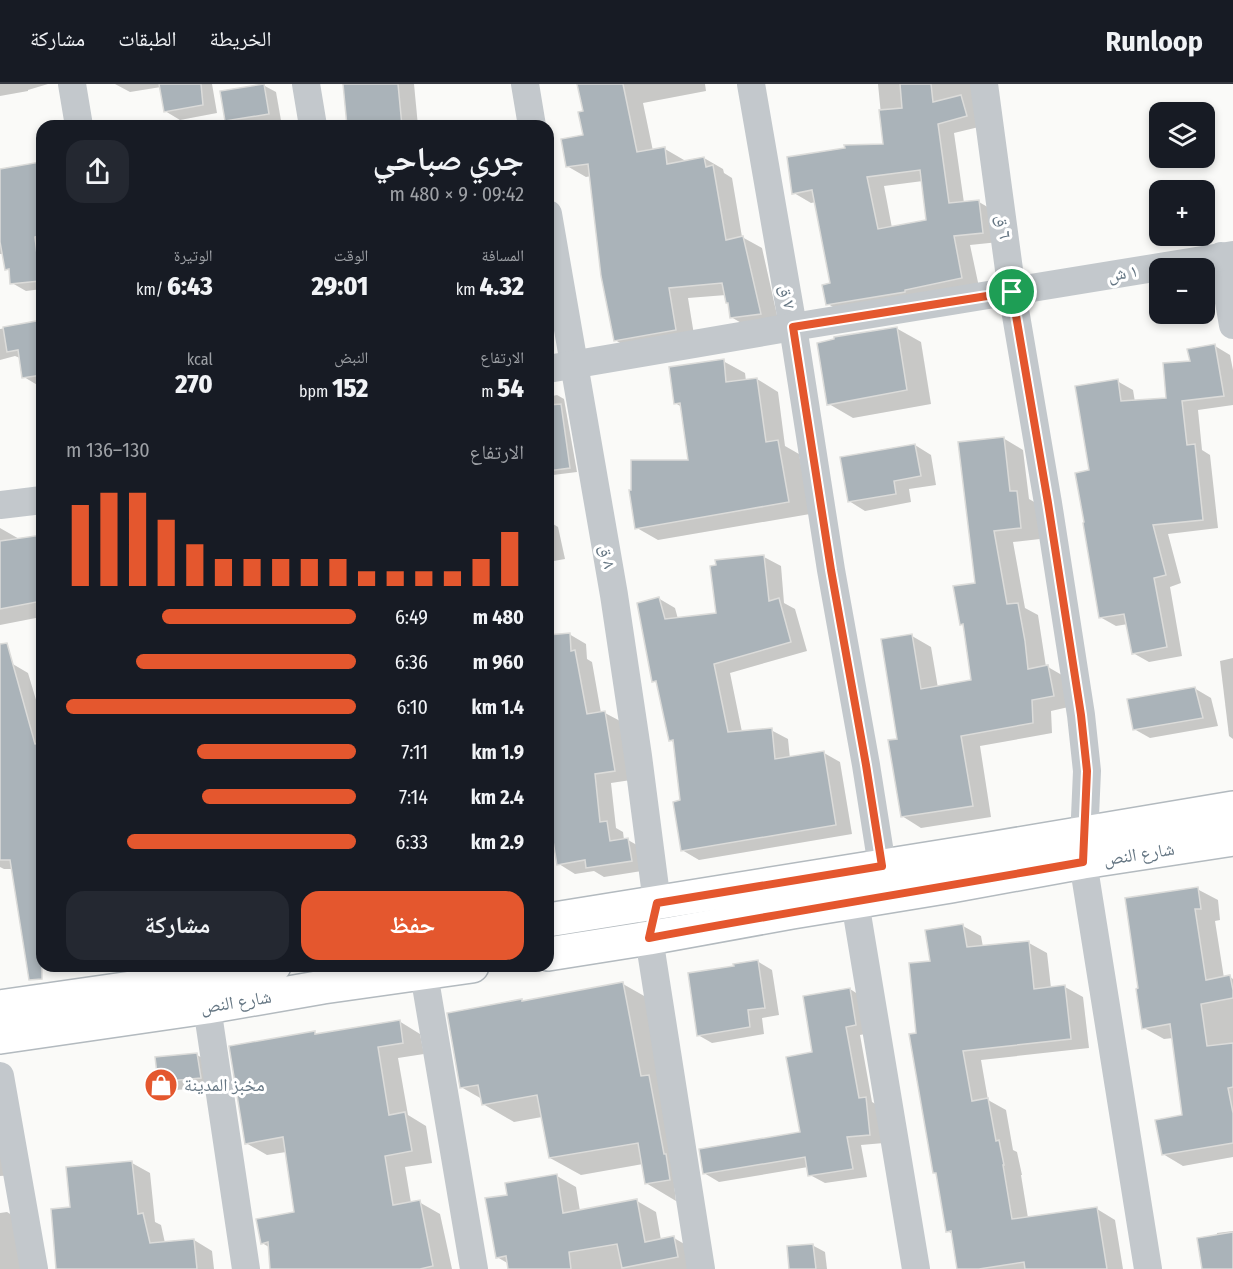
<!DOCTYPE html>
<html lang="ar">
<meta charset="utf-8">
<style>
:root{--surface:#171b24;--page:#242831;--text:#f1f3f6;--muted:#9ea1a6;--line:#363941;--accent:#e4572e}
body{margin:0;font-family:"Fira Sans Condensed","Noto Naskh Arabic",sans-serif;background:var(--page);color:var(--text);direction:rtl;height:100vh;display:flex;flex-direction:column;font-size:22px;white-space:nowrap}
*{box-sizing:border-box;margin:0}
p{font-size:20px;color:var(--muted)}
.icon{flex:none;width:33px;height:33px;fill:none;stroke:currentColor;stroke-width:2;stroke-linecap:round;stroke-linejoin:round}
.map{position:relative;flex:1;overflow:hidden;direction:ltr}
.sheet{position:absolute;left:36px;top:36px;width:518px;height:852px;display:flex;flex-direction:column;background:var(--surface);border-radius:18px;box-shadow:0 3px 9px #0003;direction:rtl}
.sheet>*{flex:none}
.buttons{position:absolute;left:1149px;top:18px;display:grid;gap:12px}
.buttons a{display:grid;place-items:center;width:66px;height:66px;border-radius:12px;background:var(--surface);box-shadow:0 3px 9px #0003;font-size:30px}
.pin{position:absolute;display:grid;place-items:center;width:51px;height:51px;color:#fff;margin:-26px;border:3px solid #fff;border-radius:50%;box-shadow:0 2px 6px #0007}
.round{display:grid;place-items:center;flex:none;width:63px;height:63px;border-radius:18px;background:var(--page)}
.headline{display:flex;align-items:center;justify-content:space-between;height:102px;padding:0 30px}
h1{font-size:33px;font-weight:800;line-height:45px}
.metrics{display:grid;grid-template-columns:repeat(3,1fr);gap:9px;height:102px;padding:6px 30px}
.metrics div{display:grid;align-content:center}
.metrics b{font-size:26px;font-weight:800}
.metrics small{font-size:16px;font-weight:400}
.metrics p{font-size:16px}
.chart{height:168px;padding:12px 30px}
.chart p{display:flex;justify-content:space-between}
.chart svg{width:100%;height:108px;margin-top:6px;stroke:var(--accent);stroke-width:6}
.cta{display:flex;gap:12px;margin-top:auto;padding:12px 30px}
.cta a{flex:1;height:69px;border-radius:18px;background:var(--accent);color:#fff;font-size:24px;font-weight:800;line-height:69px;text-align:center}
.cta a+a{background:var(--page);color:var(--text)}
ul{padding:0 30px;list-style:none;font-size:20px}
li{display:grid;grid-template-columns:96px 72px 1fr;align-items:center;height:45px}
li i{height:15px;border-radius:8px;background:var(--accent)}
header{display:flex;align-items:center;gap:36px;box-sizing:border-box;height:84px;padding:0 30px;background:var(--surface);border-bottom:2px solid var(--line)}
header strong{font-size:28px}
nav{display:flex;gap:33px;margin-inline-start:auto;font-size:21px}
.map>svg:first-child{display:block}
.shadow{fill:#0003;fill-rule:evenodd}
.building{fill:#aab3b9;stroke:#dcdcda;stroke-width:1.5;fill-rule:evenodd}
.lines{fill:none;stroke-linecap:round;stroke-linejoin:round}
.secondary-casing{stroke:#b3babf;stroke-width:36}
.minor{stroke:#c3c8cc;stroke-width:28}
.secondary{stroke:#fff;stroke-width:33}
.route-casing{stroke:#fff;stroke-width:12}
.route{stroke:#e4572e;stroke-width:8}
.labels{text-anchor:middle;stroke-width:6;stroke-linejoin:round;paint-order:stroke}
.street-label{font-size:18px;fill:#657683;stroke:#fff}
.poi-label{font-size:18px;fill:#657683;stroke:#fff;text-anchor:start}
</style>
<header>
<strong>Runloop</strong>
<nav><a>الخريطة</a><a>الطبقات</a><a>مشاركة</a></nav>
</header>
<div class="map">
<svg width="1233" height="1185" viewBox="0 0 1233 1185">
<rect width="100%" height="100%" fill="#fafaf8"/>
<g class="shadow">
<path d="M0,0H48L28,6V7L0,12Z"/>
<path d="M115,0H212L217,29L180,36L165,27L161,3L130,8Z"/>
<path d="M344,0H414L418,42H348Z"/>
<path d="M579,0H705L706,7L643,19L653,67L665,65L684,76V78L704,74L723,85L724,89L732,94L742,153L762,164L779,240L750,244L731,233L729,219L726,211L688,214L695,257L634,267L615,256L591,92L586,93L567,82L585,52V29Z"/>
<path d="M878,0H973L983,42L954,49L964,119L979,118L996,128L999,158L970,161L979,203L845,230L828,220L831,200L816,118L811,119L794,109L884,61ZM923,97L927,137L892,144L884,102Z"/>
<path d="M263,1L276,8L282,42H226L221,8Z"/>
<path d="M39,80L42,82V205L26,207L12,199L10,187L7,185L4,170H0V86Z"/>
<path d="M42,238V301L39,302L24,293L20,274L15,272L0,276V245Z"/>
<path d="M896,244L921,258L931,320L853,334L829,320L836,257Z"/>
<path d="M1215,262L1230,271L1233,286V321L1198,326L1202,366L1210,371L1218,444L1168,450L1181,499L1170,503L1182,572L1149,578L1133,569L1128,540L1116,542L1100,533L1091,388L1117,297L1133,306L1135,318L1168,316L1192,278Z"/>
<path d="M723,277L745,289L746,297L757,295L778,308L785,362L799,370L810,430L658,456L637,444L689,377L682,323L675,319Z"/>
<path d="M557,311L564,315L577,388L553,391L548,388V313Z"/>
<path d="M1003,354L1023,366L1029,415L1036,419L1040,455L1013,458L1025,524L1038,531L1046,583H1048L1067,594L1073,622L1051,627L1052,649L980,662L991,733L921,744L902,732L899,656L912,552L931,563L938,604L973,598L965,542L961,540L977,500Z"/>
<path d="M915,361L931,371L936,401L909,405L911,418L865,427L849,417Z"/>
<path d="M548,437L558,443L565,475L548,478Z"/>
<path d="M0,444L21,456L42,453V541L41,533L0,541Z"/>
<path d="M764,473L781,482L784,519L795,525L807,567L730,589L742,648L771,646L788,655L790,675L824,669L840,678L852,750L699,776L682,766L681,718L675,659L670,656L658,600L654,597L658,514L675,524L678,535L717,531Z"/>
<path d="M569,550L586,560L587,575L592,578L601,629H605L622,638L631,696L611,699L616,744L623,748L624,756H628L644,765L648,786L604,793L594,787L575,790L559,780L552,741L548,739V552Z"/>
<path d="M1233,574V655L1229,652L1220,577Z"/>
<path d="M11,579L28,589L42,636V881L13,785H4L0,783V581Z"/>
<path d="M1194,604L1211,614L1218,642L1150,654L1134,645Z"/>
<path d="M1197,805L1218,816L1220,836L1215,837L1224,894L1230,893L1233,895V1073L1183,1082L1163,1070L1184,1033L1173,954L1164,955L1144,944Z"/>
<path d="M963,842L981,852L983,863L1029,859L1047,869L1051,904L1065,903L1083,913L1089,964L981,976L988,1016L1006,1026L1013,1066L1017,1068L1022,1091H1021L1028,1134L1097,1125L1115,1136L1123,1185H958L953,1150L947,1147L937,1090L935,1088L918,950L932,878Z"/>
<path d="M757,877L772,886L779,931L762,934L764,950L712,959L698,951L735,884Z"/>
<path d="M623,900L653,917L676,1117L646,1099L643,1080L581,1091L550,1074L542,1033L514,1038L483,1020L482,1015L461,1003L524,918Z"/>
<path d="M850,905L864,914L870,949L860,951L872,1018L881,1023L884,1059L861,1061L867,1093L825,1099L810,1091L808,1083L719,1098L704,1089L802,1050L814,969Z"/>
<path d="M399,937L420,950L424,970L398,974L408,1031L426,1042L432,1079L405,1083L411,1119L419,1118L440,1130L452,1185H297L283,1171L262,1159L296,1129L286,1068L267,1071L246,1059L314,948L319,951Z"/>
<path d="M197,971L213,980L216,1003L175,1006L159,997Z"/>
<path d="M0,1015L14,1091L0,1092Z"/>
<path d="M132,1079L150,1089L155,1138L161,1141L165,1159L194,1156L212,1167L214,1185H58L72,1124Z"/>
<path d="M557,1092L576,1103L580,1127L637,1117L656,1128L661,1156L674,1154L693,1165L692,1185H510L509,1180L497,1173L509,1112Z"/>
<path d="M7,1128L28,1141L36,1185H0V1129Z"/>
<path d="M1233,1147V1185H1211L1217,1149Z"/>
<path d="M812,1161L825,1168L827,1185H791Z"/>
</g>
<g class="building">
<path d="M159,0H201L203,21L164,28Z"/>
<path d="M264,0L269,30L225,37L220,7Z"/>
<path d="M343,0H398L402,42H347Z"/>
<path d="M577,0H623L637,68L665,63L667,80L704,73L706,83L713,81L726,156L743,152L761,230L730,234L728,219H726L722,199L669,204L676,246L614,257L601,192L588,80L566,83L561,55L583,51L578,28L583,27Z"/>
<path d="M900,0H931L933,18L961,11L967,32L938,40L949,119L979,116L983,149L954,152L962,194L905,206V208L826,221L822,201L830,199L812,106L792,110L787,73L845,64L844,61L883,60L879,26L902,24ZM920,86L926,136L878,145L867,93Z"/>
<path d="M40,78L42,94V151L35,153L40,197L10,200L9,185L5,186L0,158V85Z"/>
<path d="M42,236V291L22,294L18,266L7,268L3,243Z"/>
<path d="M897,243L907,306L827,321L817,259L834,255V253Z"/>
<path d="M1215,260L1224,312L1182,317L1187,361L1195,360L1203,436L1153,441L1166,491L1154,494L1167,563L1132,570L1124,530L1099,534L1083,439L1084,438L1075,389L1089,386L1075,302L1118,295L1121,317L1166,314L1163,279L1190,277L1187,265Z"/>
<path d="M724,275L726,298L757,294L766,358L778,356L789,418L635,445L629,406H631V376H688L680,319L674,320L669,283Z"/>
<path d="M561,320L570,384L548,387V321Z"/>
<path d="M1004,353L1010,407H1017L1021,444L994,447L1007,520L1018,519L1025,557L1028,585L1048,581L1054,612L1032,616L1033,639L961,652L973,722L901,733L888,656L897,655L881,555L912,550L921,605L971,596L963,540L960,541L953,502L975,499L958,358Z"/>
<path d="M915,360L921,392L894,397L896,410L848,418L840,373Z"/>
<path d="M42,451V517L0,525V457Z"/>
<path d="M764,471L769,517L779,514L791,558L714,580L728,648L772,644L775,675L824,667L836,741L681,767L673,718L680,716L673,656L669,657L656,597L652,598L637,519L659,513L665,535L716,529L710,482L716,481L715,476Z"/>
<path d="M570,549L571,567L575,566L587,630L605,627L615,687L595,690L600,738L607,737L610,757L628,754L632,777L586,784L585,776L557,781L550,739L548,740V551Z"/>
<path d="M7,559L35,660L42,659V895L29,896L10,776H0V560Z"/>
<path d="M1195,603L1203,634L1133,646L1127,615Z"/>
<path d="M1198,803L1201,825H1195L1206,896L1230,891L1233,906V914L1201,920L1207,962L1233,959V1003L1228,1004L1233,1029V1059L1162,1071L1155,1036L1182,1031L1170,940L1142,945L1136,905L1138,904L1125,814Z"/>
<path d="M963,840L967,863L1029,857L1034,905L1065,901L1071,955L963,967L972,1017L988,1014L996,1057L999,1056L1004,1081H1003L1012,1135L1097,1123L1107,1185H1025L1024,1178L979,1185H957L951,1147L946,1148L936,1089H933L909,950L916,949L909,879L930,877L925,846Z"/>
<path d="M758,876L765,924L748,926L750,943L697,952L688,889L734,882L733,880Z"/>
<path d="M623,898L641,992L649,991L664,1070H666L670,1096L645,1100L638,1059L549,1074L537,1011L482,1021L478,1001L460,1004L447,929L522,915V917Z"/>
<path d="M850,904L856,941L846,943L859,1014L866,1013L870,1051L847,1053L853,1085L808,1092L805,1073L703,1090L699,1065L800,1048L786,973L812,968L803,912Z"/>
<path d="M400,936L403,959L378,963L389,1031L405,1028L412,1067L385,1072L393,1121L420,1116L433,1182L420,1185H270L268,1158L261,1160L256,1135L294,1128L283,1053L245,1060L229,962L315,947V950Z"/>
<path d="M197,969L201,994L158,998L155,973Z"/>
<path d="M132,1077L138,1130L143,1129L150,1159L194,1155L197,1185H56L51,1125L70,1123L66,1083Z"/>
<path d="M557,1090L563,1129L637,1115L645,1158L674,1152L678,1173L622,1184L617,1160L569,1168L571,1185H508L506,1172L496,1174L485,1114L507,1111L505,1099Z"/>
<path d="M1233,1148V1185H1202L1197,1154Z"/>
<path d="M813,1160L816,1185H789L787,1162Z"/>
</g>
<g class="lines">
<g class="secondary-casing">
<g id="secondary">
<path d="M548,836L983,766L1233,724"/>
<path d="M548,870L649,854L792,828L951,802L1083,778L1233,755"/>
<path d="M0,923L201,894L274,882"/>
<path d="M0,953L207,923L323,903L472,882"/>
</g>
</g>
<g class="minor">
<path d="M72,0L79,42"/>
<path d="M306,0L313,42"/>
<path d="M525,0L532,42"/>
<path d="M751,0L793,243L831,486L866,681L882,782"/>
<path d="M984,0L1012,208L1048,419L1081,631L1087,687L1083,778L1148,1185"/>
<path d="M548,130L614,511L638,672L657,819L649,854L701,1185"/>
<path d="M1221,172L1233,241"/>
<path d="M548,285L793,243L1233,171"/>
<path d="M0,421L42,416"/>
<path d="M855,818L916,1185"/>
<path d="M424,890L474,1185"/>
<path d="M203,902L207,923L246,1185"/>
<path d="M0,992L34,1185"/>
</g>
<use href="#secondary" class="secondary"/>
</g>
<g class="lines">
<g class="route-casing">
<path id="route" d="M1012,208L1048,419L1081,631L1087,687L1083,778C938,804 793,827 649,854L657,819L882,782L866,681L831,486L793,243Z"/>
</g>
<use href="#route" class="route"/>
</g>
<defs>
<g id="shop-disc" transform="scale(1.725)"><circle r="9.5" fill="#e4572e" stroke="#fff"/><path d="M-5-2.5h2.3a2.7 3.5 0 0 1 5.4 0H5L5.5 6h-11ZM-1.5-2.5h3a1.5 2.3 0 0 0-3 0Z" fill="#fff"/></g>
</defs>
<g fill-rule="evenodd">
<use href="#shop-disc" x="161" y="1001"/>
</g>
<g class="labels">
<g class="street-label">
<text transform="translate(1004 143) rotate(82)" y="6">٦ ق</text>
<text transform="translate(1123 189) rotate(-10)" y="6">١ ش</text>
<text transform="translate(788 213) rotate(80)" y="6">٧ ق</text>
<text transform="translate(608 473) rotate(80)" y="6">٨ ق</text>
<text transform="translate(1139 770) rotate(-9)" y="6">شارع النص</text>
<text transform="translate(236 918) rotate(-9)" y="6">شارع النص</text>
</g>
<g class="poi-label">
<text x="184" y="1007">مخبز المدينة</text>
</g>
</g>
</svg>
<div class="buttons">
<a><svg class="icon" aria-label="layers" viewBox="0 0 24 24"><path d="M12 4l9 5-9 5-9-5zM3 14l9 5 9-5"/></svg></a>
<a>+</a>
<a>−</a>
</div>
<div class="pin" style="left:1012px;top:208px;background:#1e9e55"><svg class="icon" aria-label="arrive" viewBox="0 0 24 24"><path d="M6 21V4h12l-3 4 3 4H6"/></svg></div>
<section class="sheet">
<div class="headline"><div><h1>جري صباحي</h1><p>09:42 · 9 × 480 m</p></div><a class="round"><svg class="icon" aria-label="share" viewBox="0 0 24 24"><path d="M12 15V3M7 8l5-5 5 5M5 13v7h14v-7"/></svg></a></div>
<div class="metrics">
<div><p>المسافة</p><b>4.32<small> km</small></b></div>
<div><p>الوقت</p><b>29:01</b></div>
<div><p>الوتيرة</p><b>6:43<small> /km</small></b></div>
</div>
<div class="metrics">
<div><p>الارتفاع</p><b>54<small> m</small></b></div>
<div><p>النبض</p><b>152<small> bpm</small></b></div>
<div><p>kcal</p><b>270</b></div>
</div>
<div class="chart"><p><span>الارتفاع</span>130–136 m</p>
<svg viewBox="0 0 160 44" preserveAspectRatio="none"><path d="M5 44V11M15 44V6M25 44V6M35 44V17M45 44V27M55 44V33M65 44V33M75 44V33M85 44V33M95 44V33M105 44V38M115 44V38M125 44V38M135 44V38M145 44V33M155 44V22"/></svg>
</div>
<ul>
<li><b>480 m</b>6:49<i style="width:67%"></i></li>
<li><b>960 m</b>6:36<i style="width:76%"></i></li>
<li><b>1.4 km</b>6:10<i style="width:100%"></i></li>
<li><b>1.9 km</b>7:11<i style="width:55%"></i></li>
<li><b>2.4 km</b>7:14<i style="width:53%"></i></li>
<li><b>2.9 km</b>6:33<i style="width:79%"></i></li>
</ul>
<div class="cta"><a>حفظ</a><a>مشاركة</a></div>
</section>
</div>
